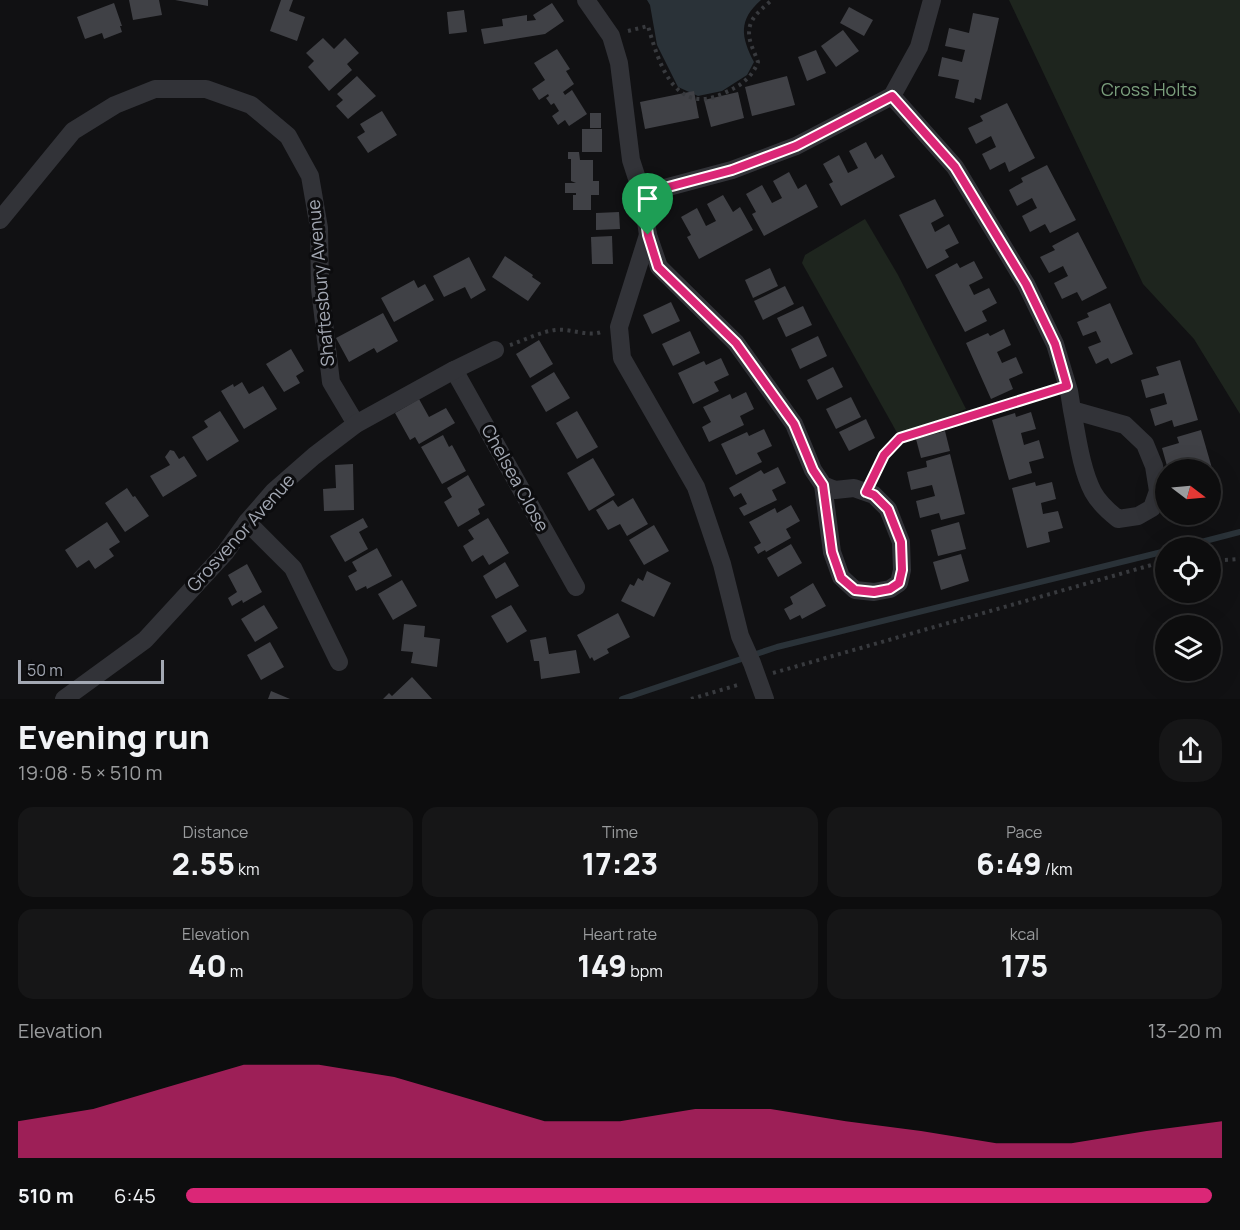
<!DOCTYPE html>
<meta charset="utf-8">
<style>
:root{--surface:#0d0d0e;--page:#161617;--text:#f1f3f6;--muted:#9a9c9e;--line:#2d2d2e;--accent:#db2777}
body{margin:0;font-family:Manrope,sans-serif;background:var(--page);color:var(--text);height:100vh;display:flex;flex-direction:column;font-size:22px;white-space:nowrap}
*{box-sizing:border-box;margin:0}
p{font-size:20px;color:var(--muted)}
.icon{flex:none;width:33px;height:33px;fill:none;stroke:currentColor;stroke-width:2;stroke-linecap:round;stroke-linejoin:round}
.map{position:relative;height:699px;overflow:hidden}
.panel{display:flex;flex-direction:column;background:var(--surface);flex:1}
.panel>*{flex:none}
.needle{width:39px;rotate:106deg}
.tools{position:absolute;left:1155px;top:459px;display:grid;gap:12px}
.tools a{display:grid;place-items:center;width:66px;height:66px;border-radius:50%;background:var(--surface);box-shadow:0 6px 24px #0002,0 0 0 2px var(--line);font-size:30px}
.scale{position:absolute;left:18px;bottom:15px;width:146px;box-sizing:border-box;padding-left:6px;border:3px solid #a3a8b3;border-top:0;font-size:16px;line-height:21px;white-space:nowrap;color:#a3a8b3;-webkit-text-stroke:4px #0c0c0e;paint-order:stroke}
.pin{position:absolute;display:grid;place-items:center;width:51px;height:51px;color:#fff;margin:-62px -26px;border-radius:50% 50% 50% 0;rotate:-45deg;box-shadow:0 0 6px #0007}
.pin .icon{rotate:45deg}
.round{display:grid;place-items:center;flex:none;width:63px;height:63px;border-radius:24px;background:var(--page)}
.head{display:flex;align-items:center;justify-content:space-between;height:102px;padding:0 18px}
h1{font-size:33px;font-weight:800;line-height:45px}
.figures{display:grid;grid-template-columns:repeat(3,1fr);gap:9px;height:102px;padding:6px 18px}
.figures div{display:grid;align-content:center;border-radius:15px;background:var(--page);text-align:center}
.figures b{font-size:30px;font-weight:800}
.figures small{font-size:16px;font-weight:400}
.figures p{font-size:16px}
.chart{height:168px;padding:12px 18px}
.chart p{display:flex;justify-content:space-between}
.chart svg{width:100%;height:108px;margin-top:6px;fill:var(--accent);opacity:.7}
ul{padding:0 18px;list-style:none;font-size:20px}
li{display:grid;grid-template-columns:96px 72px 1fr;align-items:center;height:45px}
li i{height:15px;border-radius:8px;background:var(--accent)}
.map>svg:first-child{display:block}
.green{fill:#1e251e}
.water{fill:#2a3238}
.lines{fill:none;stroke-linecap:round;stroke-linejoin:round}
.stream{stroke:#2a3238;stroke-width:6}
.building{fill:#404146}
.path{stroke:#383a3e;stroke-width:4;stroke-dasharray:3 4.5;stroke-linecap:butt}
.minor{stroke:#323338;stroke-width:18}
.route-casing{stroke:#fff;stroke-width:12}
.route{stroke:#db2777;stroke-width:8}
.labels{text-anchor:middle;stroke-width:6;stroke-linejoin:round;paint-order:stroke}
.park-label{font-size:18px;fill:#7a9e7c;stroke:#0c0c0e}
.street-label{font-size:18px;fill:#a3a8b3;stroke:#0c0c0e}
</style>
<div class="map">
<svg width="1240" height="699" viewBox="0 0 1240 699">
<rect width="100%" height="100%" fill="#111113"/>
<g class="green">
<path d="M1009,0H1240V414L1194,339L1143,284Z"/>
<path d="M865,219L898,275L966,409L900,438L802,263L805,255Z"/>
</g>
<path class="water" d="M647,0H761C738,20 741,37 754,62L747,75L722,91L698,96L678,87L657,45L650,5Z"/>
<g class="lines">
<g class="stream">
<path d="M1178,548L1240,532"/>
<path d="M622,699L777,647L1166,551"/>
</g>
</g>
<g class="building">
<path d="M129,0H159L162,15L133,20Z"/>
<path d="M175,0H208V6Z"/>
<path d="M281,0H293L289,11L305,17L297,41L270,31Z"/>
<path d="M114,3L122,26H120L122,32L104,39L102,33L85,39L77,17Z"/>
<path d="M552,3L564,21L545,34L484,44L481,29L503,26L502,19L527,15V21L536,20L533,15Z"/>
<path d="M849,7L873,20L864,36L840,23Z"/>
<path d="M464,10L467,32L449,34L447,12Z"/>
<path d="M973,13L999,18L981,100L975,98L974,103L955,98L959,80L938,76L942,57L962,62L965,50L945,46L949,28L969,33Z"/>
<path d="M843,30L859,51L836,67L821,46Z"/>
<path d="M323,38L334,49L345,38L359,53L347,64L352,70L329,91L308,67L314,61L306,53Z"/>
<path d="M557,49L570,69L566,71L574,84L563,92L565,95L572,90L587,114L569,126L565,120L558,125L552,116L559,111L554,103L551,105L546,98L549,96L548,94L539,100L532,89L545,80L534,63Z"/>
<path d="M816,50L826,73L807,81L798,57Z"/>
<path d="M357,76L376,96L348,119L336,106L343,100L337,94Z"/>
<path d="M787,76L795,105L752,116L745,87Z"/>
<path d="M694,91L699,118L645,129L640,102Z"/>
<path d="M738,92L744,118L711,127L704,100Z"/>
<path d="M1007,103L1035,158L1009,172L1005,162L990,170L982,154L996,147L991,136L976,144L968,128L983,121L980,116Z"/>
<path d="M382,111L397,135L368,153L357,137L365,132L360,124Z"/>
<rect x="590" y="113" width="11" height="15"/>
<rect x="582" y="129" width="20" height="23"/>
<path d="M866,142L875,159L882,154L895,177L841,206L829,184L833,182L823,164L839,155L848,173L858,168L849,151Z"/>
<path d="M568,152H579L580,160H593V181H599V195H591V210H573V195H576V193H565V183H576L571,181V159H568Z"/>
<path d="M1047,165L1076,220L1050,233L1045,224L1030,232L1022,216L1037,208L1032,198L1017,206L1009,190L1023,182L1021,178Z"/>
<path d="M789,172L798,189L806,184L818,207L764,236L752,214L756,212L746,194L762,185L772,203L782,198L773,181Z"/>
<path d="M723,195L733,212L740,207L753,230L699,259L687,237L691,235L681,217L697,208L706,226L716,221L707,204Z"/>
<path d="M935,199L944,216L931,223L935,232L949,224L959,243L945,250L949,257L927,269L899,215Z"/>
<path d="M619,212L620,229L596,230V213Z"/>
<path d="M1078,232L1107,288L1082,301L1077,292L1062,299L1054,283L1068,276L1063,266L1049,273L1040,257L1055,250L1052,246Z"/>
<path d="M612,236L613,264H592L591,237Z"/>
<path d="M505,256L533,275L532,277L541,283L528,301L492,277Z"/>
<path d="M469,257L486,290L471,299L465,287L444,297L433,276Z"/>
<path d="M974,261L983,278L969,285L974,295L989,288L997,303L982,311L987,321L965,332L935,275L957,263L960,268Z"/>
<path d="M770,268L778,286L753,298L745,280Z"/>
<path d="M414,280L418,288L425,284L434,300L394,322L381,298Z"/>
<path d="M785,286L794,304L763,320L754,301Z"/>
<path d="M671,302L680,321L652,334L643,315Z"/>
<path d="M1110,303L1133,354L1111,364L1108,358L1096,364L1088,347L1101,342L1096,331L1083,336L1077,322L1089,317L1087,313Z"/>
<path d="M803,306L812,325L786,337L777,318Z"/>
<path d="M383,313L398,341L377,353L374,348L349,362L336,338Z"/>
<path d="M1004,329L1011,345L997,352L1002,363L1016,357L1023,373L1009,379L1013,389L991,399L966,343L988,333L990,336Z"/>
<path d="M690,331L700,353L673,366L662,344Z"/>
<path d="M818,336L827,356L800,369L791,349Z"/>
<path d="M539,340L553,364L530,378L516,354Z"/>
<path d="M291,349L304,371L296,376L300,383L284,392L266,364Z"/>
<path d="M721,358L729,375L714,382L719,391L693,404L678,373L704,361L706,365Z"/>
<path d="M1180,360L1198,420L1174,427L1172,420L1155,426L1150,409L1167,404L1164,393L1146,398L1141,380L1159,375L1156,367Z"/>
<path d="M833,367L843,387L817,400L807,380Z"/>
<path d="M554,372L570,398L546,412L531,386Z"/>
<path d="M242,382L249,394L263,386L277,409L244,429L221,391L233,384L234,387Z"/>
<path d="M746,392L754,409L740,416L744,425L709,442L702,427L711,422L703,407L730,394L732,399Z"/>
<path d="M851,397L861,417L836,429L826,409Z"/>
<path d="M419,399L429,417L446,408L455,423L419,444L415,437L410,440L395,413Z"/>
<path d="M220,411L239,441L207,461L192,437L208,427L204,421Z"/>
<path d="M577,411L598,447L577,459L556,423Z"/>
<path d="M1031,412L1036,429L1021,433L1024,445L1039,440L1044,458L1029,462L1032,473L1009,480L992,420L1015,413L1016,417Z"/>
<path d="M866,419L875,438L849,451L839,432Z"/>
<path d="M764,429L772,446L757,453L762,462L736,475L721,444L747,432L749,436Z"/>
<path d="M1201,430L1218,489L1210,491V470H1187L1184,461L1167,466L1162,448L1179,443L1177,437Z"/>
<path d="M945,431L950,451L921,458L916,439Z"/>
<path d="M443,435L449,447L452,445L466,471L442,484L421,447Z"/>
<path d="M170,450L174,451L179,459L184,456L197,476L163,497L150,476L170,465L165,457Z"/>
<path d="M950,454L965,514L941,520L939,513L920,518L916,501L935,496L932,485L911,490L907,472L927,467L926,461Z"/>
<path d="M593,458L615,495L589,511L567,473Z"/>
<path d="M353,464L354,510L324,511L323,489L336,488L335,465Z"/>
<path d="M778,467L786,483L772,490L777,500L744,516L739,508L747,504L741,493L734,497L729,488L761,470L764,474Z"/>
<path d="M468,475L485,505L478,509L480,514L458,527L444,502L452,497L447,488Z"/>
<path d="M1035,482L1036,486L1052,482L1056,499L1041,503L1043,514L1058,511L1063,528L1048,532L1050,542L1027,548L1012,488Z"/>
<path d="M127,488L133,497L135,496L149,516L125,532L105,503Z"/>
<path d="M633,498L648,524L627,536L620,524L608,530L596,510L613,500L618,507Z"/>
<path d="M791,505L800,521L786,529L791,538L766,552L765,550L758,554L754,547L761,543L749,522L775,508L777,513Z"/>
<path d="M363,518L368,527L359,532L368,549L345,562L330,536Z"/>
<path d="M488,518L509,553L489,565L483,555L472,562L463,546L474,539L468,530Z"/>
<path d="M107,522L120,542L109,549L114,556L95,569L89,560L77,568L65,550Z"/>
<path d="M959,522L966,549L938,556L931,530Z"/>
<path d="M654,525L669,551L644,565L629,540Z"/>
<path d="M791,544L802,563L778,577L767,558Z"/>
<path d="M377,548L392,576L367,589L366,586L356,591L348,576L357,571L352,562Z"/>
<path d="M961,554L969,581L941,590L933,562Z"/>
<path d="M505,562L519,586L496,599L483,576Z"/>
<path d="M247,564L262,592L243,603L242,600L232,606L228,598L237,592L228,575Z"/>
<path d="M647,571L671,583L654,617L621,601L630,584L634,586L638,578L643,581Z"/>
<path d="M402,580L417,606L393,620L378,594Z"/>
<path d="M813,583L826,606L802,619L800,615L790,620L784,609L793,604L790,597Z"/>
<path d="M264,605L278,628L255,642L241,619Z"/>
<path d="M511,605L527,631L507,643L491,616Z"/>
<path d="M618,613L630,637L607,649L609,653L594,661L592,657L590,659L577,635Z"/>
<path d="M404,624L425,626L424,637L440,639L437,667L411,663L413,652L401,651Z"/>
<path d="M546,637L549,654L576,650L580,673L541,679L539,661H534L530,640Z"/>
<path d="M270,642L284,667L261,680L247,655Z"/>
<path d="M412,677L432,699H383L389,693L392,696Z"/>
<path d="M271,691L290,699H268Z"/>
</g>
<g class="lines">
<g class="path">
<path d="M628,31L648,26C659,64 675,117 724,93C740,86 751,79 758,62C756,56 753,50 751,44C744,22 757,13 772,0"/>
<path d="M510,345C525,340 540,332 555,330C571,328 587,337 601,332"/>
<path d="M873,478L883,455L900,438L1052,390"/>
<path d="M1210,561L1240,559"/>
<path d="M773,673L1155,564H1166"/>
<path d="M691,699L741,684"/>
</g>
<g class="minor">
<path d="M586,0L611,36L619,63L631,160L642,194L648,235L659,267L736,343L794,424L813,470L823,485L832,552L841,577L855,590L874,592L890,589L899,583L902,570L901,542L888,509L874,495L854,488L835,490L823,485"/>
<path d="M892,96L955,167L1026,284L1055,344L1069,391L1072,410L1125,425L1145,444L1154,466L1158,491L1152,508L1138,516L1118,519C1108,511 1099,503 1093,492C1081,469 1077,435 1072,410"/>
<path d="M642,194L732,170L796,146L892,96L919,47L932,0"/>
<path d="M0,220L73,131L115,105L155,89H206L251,105L288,136L310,176L319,228L320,289L331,382L356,424"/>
<path d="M648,235L619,327L622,358L696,487L722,564L740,636L752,663L765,699"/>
<path d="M454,370L576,587"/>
<path d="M247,522L293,568L339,662"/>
<path d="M64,699L145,640L225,553L247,522L274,491L314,456L356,424L454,370L495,350"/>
</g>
</g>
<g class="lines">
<g class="route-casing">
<path id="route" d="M892,96L955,167L1026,284L1055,344L1067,386L900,438L884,455L866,492L874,495L888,509L901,542L902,570L899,583L890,589L874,592L855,590L841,578L832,552L823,485L813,470L794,424L736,343L658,267L648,235L642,194L732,170L796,146Z"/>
</g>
<use href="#route" class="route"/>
</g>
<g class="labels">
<g class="park-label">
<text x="1149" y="96">Cross Holts</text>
</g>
<g class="street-label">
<text transform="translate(321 283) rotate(-95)" y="6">Shaftesbury Avenue</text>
<text transform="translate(515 478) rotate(61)" y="6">Chelsea Close</text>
<text transform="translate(241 533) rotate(-48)" y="6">Grosvenor Avenue</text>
</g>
</g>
</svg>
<div class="tools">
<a><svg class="needle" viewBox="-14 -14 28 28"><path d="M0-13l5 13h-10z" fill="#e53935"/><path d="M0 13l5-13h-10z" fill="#9a9c9e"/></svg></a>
<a><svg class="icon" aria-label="locate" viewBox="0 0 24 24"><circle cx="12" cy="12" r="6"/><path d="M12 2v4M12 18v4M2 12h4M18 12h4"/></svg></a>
<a><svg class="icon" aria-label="layers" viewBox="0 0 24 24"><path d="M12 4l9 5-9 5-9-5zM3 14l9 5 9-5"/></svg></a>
</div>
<div class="scale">50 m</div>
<div class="pin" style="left:648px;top:235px;background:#1e9e55"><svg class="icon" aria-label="arrive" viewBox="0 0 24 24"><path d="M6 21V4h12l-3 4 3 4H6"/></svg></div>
</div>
<section class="panel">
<div class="head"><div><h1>Evening run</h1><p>19:08 · 5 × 510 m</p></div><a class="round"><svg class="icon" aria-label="share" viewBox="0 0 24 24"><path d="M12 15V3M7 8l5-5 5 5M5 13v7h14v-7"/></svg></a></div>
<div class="figures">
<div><p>Distance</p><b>2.55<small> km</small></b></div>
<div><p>Time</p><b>17:23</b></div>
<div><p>Pace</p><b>6:49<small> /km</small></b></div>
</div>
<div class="figures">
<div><p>Elevation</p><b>40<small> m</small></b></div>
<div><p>Heart rate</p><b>149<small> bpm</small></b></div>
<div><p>kcal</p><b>175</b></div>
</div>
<div class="chart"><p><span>Elevation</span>13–20 m</p>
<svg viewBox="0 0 160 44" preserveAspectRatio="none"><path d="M0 44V29L10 24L20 15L30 6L40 6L50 11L60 20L70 29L80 29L90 24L100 24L110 29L120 33L130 38L140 38L150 33L160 29V44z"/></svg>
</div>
<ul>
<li><b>510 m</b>6:45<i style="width:99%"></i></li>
</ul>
</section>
